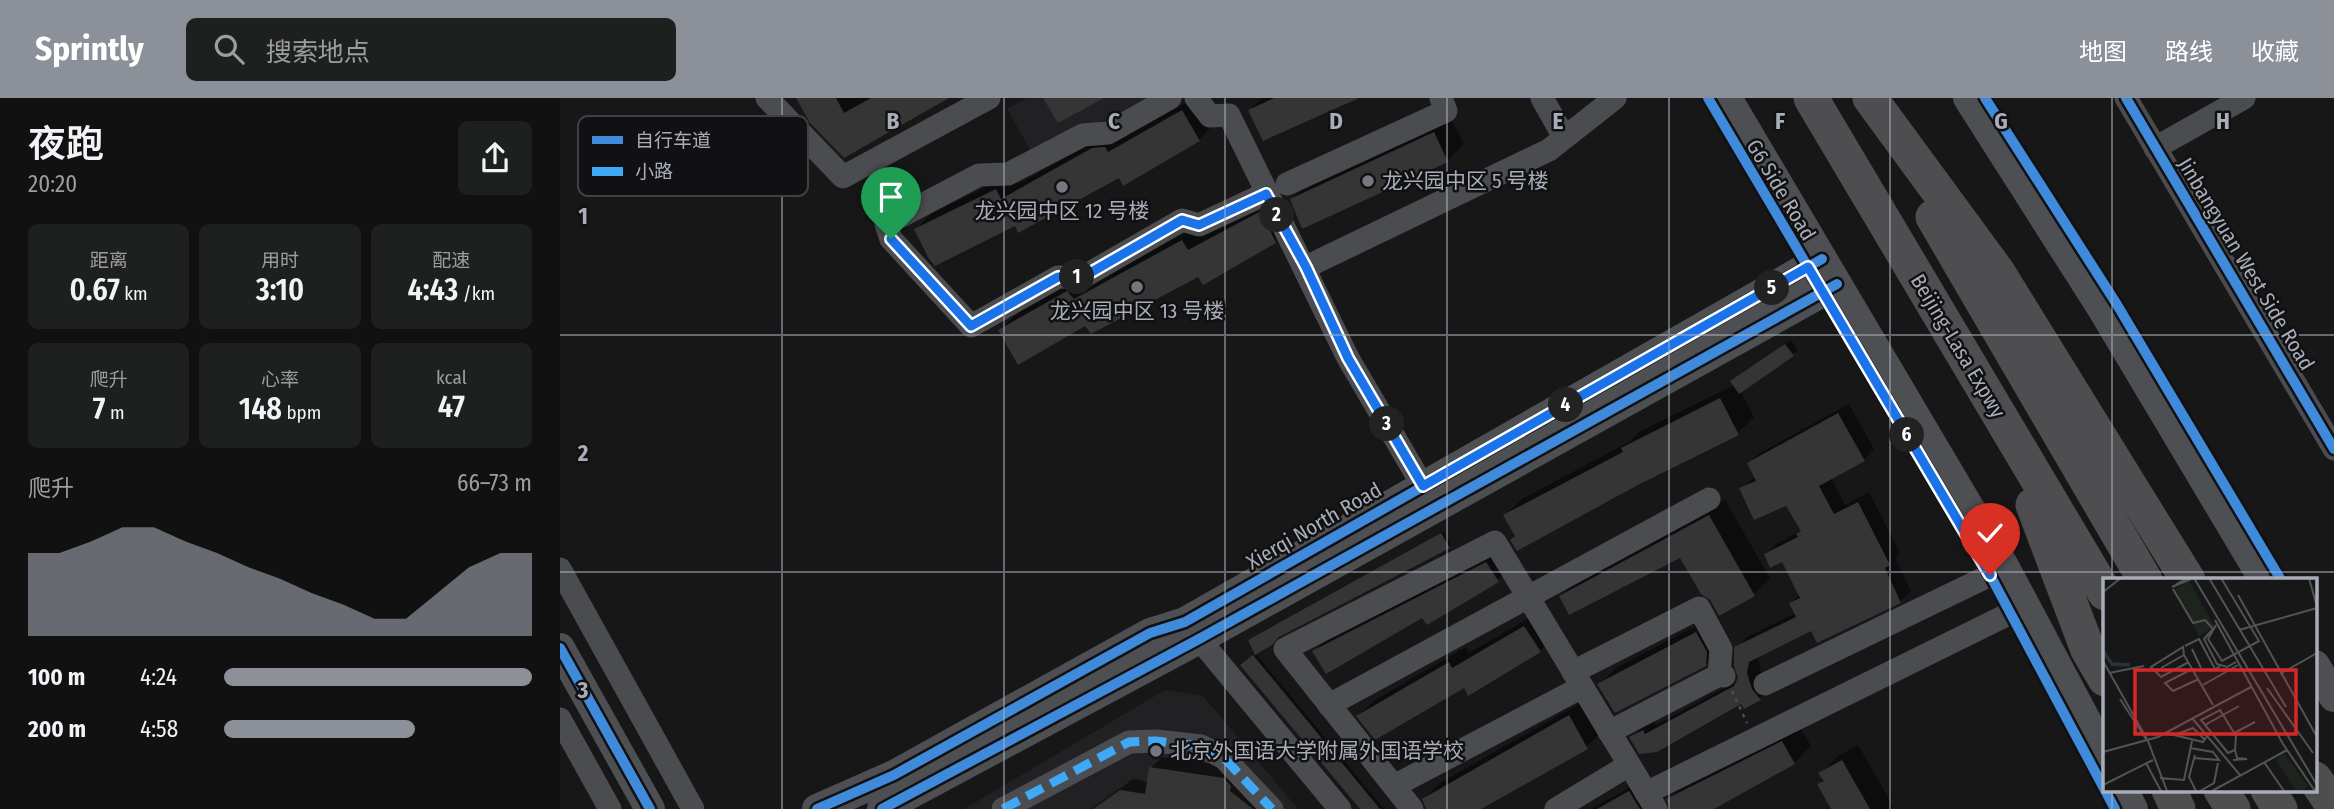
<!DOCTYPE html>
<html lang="zh">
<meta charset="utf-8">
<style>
:root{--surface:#111;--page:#1e1f1f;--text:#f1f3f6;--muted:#9c9d9f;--accent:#8c9099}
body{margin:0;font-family:"Fira Sans Condensed","Noto Sans SC",sans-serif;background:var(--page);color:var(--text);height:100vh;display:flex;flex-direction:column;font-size:26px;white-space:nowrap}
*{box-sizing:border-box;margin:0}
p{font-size:23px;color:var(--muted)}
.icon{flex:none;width:38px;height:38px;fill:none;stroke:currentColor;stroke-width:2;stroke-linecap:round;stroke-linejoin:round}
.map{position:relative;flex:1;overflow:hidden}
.sheet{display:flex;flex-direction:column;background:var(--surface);width:560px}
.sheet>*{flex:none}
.pin{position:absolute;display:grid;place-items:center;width:60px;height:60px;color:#fff;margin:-72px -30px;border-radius:50% 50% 50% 0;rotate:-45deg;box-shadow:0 0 7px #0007}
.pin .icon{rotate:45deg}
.km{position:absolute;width:35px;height:35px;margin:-18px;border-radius:50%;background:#222;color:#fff;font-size:19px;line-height:35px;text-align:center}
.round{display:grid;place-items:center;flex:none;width:74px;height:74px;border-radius:10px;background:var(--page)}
.head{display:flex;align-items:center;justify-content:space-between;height:119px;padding:0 28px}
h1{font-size:38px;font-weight:600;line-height:52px}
.figures{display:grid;grid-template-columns:repeat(3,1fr);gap:10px;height:119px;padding:7px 28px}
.figures div{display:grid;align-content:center;border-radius:10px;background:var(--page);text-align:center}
.figures b{font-size:30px;font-weight:600}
.figures small{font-size:19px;font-weight:400}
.figures p{font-size:19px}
.chart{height:196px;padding:14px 28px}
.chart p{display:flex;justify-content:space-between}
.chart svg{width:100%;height:126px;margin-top:7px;fill:var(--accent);opacity:.7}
ul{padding:0 28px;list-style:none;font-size:23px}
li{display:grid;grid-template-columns:112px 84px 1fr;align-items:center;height:52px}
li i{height:18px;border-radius:9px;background:var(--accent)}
header{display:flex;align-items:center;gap:42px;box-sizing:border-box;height:98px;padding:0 35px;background:var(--accent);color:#fff}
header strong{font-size:33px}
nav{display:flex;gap:38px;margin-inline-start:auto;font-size:24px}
.search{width:490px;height:63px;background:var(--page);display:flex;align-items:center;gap:18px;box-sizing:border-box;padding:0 24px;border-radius:10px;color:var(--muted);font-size:26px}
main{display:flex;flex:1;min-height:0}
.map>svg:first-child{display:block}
.built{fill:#212123}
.shadow{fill:#0007}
.building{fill:#353536}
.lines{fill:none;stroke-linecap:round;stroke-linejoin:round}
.path{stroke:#4d4e52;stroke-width:2.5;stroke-dasharray:3.5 5;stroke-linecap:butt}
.minor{stroke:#4b4c50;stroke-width:23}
.major{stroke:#4d4f52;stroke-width:30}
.highway{stroke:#4e4e51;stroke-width:35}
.quiet{stroke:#3fa9f5;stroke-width:9;stroke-dasharray:18 9;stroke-linecap:butt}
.cycleway-casing{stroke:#111113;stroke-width:15}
.cycleway{stroke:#408adc;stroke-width:10}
.route-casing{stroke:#fff;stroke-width:14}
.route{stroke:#1a73e8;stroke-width:9}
.grid{fill:none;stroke:#a8adb8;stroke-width:2;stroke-opacity:0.55}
.poi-dot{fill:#757880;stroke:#111113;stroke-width:2.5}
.labels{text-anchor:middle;stroke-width:5;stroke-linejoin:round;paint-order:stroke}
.poi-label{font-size:21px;fill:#a8adb8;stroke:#111113;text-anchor:start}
.street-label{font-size:21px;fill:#a8adb8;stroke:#111113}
.inset-river{fill:none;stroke:#2a3239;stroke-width:3.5}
.inset-road{fill:none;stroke:#515357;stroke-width:2}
.view{fill:#d62828;fill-opacity:0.15;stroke:#d62828;stroke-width:3.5}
.inset-edge{fill:none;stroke:#a8adb8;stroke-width:3.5}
.key{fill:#111113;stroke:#3e4045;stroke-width:2}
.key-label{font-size:19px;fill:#a8adb8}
.grid-label{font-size:23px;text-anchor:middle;font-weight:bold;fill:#a8adb8;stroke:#111113;stroke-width:5;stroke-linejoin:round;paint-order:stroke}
</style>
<header>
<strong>Sprintly</strong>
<div class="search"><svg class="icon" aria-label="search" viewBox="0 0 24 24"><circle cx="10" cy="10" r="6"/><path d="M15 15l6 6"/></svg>搜索地点</div>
<nav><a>地图</a><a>路线</a><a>收藏</a></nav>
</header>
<main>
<section class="sheet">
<div class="head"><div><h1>夜跑</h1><p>20:20</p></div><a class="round"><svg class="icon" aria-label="share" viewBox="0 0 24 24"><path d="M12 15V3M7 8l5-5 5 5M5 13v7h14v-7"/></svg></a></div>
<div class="figures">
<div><p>距离</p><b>0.67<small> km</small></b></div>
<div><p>用时</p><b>3:10</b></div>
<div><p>配速</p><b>4:43<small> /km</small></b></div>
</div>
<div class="figures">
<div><p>爬升</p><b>7<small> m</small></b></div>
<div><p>心率</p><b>148<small> bpm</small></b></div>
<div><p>kcal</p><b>47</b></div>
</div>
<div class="chart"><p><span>爬升</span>66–73 m</p>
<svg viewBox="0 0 160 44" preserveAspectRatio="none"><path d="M0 44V15L10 15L20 11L30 6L40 6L50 11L60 15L70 20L80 24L90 29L100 33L110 38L120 38L130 29L140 20L150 15L160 15V44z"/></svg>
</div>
<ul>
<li><b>100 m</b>4:24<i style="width:100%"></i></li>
<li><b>200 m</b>4:58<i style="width:62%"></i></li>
</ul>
</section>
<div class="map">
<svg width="1774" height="711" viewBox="0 0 1774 711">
<rect width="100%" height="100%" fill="#171717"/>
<g class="built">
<path d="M467,0H593L472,55L447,11Z"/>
<path d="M605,592L643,598L738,711H404Z"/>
</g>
<g class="shadow">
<path d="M238,0H386L284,57Z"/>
<path d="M634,0L655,25L639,42L455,126L356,131L372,115L453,76L458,86L550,35L564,39Z"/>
<path d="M702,0H794L690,12Z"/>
<path d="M890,19L904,46L887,63L743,129L732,102L748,85Z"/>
<path d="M717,98L731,127L715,144L526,226L440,233L456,216L524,178L531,186L639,127L644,137Z"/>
<path d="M1231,242L1238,252L1181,293L1194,319L1178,335L957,437L945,417L962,401L1069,344L1079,334L1174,287L1178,278Z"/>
<path d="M1289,306L1314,351L1304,362L1271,380L1285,407L1309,394L1340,455L1335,460L1351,493L1340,503L1258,543L1252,531L1198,558L1202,581L1210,590L1200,600L1184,608L1182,604L1090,654L1071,640L1082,629L1094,623L1096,627L1179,582L1176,550L1187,539L1236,515L1231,505L1240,496L1223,462L1206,456L1216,446L1242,432L1227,405L1181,391L1196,378L1189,365L1200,355Z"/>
<path d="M1165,402L1210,480L1194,496L1121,457L1001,498L1018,482Z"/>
<path d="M884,434L891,446L889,449L692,540Z"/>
<path d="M943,449L954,466L938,482L867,525L863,517L754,553L771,537Z"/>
<path d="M981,513L996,536L980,553L904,588L798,618L815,602L906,549L909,555Z"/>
<path d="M1153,519L1161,550L1145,567L1039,587L1056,570Z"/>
<path d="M696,556L824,711H802L682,567Z"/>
<path d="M1026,602L1043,633L1026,649L917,711H867L864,701L880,685Z"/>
<path d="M1239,628L1251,648L1234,665L1151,711H1113L1108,701L1125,685Z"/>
<path d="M1298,647L1333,708L1330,711H1273L1259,687L1264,681L1261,675L1277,659Z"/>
<path d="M602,659L675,669L716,711H531L573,681L589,684L591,670Z"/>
<path d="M1081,683L1100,711H1031Z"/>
</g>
<g class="building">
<path d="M236,0H276L284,15L311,0H389L284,60L250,25Z"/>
<path d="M483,0H544L498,25Z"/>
<path d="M714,0H799L703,43L688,12Z"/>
<path d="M622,12L640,43L563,88L559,80L458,135L455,128L375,168L369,161L354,131L436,91L441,101L532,50L545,49L548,54Z"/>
<path d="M874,34L888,64L742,131L730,101Z"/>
<path d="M701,113L716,145L643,187L638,179L531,236L525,228L458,267L438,232L507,193L514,201L622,142L628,152Z"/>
<path d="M1225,246L1234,258L1179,296L1170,283Z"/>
<path d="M1160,300L1179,337L1076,388L957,453L950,442L955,438L943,417L1063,354L1061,350Z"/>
<path d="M1278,315L1305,363L1259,388L1274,416L1298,404L1330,467L1325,470L1341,505L1257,545L1251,533L1189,564L1187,575L1192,591L1201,602L1184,611L1181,606L1097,654L1079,656L1069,639L1083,632L1085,636L1174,588L1178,580L1174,568V549L1236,519L1229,505L1240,500L1222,464L1210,470L1204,456L1238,439L1236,436L1241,433L1226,408L1194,422L1179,390L1196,383L1187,365Z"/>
<path d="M1149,417L1195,498L1159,518L1151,503L1141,496L1120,460L1009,517L999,498Z"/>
<path d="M881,435L890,450L719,539L712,547L695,557L688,542Z"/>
<path d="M926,464L939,484L867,527L862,520L766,576L752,553Z"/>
<path d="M964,528L981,554L908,598L904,590L815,642L796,618L889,564L892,570Z"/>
<path d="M1136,534L1147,554L1146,568L1055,615L1037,586Z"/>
<path d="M693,557L820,711H800L680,567Z"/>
<path d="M1009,617L1028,651L921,711H866L862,701Z"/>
<path d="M1222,643L1235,666L1154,711H1110L1106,701Z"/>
<path d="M1282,662L1310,711H1271L1257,686L1264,683L1258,675Z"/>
<path d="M589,669L664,680L671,688L670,693L693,711H533L560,692L585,696Z"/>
<path d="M1069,693L1080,711H1037Z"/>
</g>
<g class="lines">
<path class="path" d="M1172,593L1187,625"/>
<g class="minor">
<path d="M207,0L283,79L429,0"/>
<path d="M610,0L548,35L523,37L448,76L419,77L326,126L331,141L411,228L498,179H523L622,122L639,127L707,95"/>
<path d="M636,0L650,18L669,17L788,260L863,388"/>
<path d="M982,0L1004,39"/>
<path d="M1566,0L1774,351"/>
<path d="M1595,50L1684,0"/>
<path d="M727,86L886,13L881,0"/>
<path d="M746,169L989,52L1055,0"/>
<path d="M0,471L133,711"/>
<path d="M630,530L780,711"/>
<path d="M1013,574L1139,510L1161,551L1159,577"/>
<path d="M1205,586L1445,470"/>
<path d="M769,607L1149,401"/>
<path d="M0,621L50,711"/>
<path d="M1049,634L1159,577L1164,578"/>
<path d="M834,688L1022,589"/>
<path d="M1086,695L1465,508"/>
<path d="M443,711L569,644L596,643L641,648L664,660L712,711"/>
<path d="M852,711L725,551L935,444L1096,711"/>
<path d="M996,711L1069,667"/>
</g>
<g class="major">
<path d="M1167,0L1445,470L1545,658"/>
<path d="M1408,0L1543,212L1704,482"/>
<path d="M0,550L90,711"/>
<path d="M1755,567L1774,599"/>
<path d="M1563,692L1573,711"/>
<path d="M257,711L334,677L590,535L625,524L1262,161"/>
<path d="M322,711L639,541L1277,186"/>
</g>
<g class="highway">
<path d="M1251,0L1545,495"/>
<path d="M1310,0L1437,173L1628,482"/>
<path d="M1373,119L1585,482"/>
<path d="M1473,407L1528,552L1545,581"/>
<path d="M1755,681L1774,709"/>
<path d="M1609,692L1618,711"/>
<path d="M1661,692L1673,711"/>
<path d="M1708,692L1720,711"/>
</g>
<path class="quiet" d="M443,711L569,644L596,643L641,648L664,660L712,711"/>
<g class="cycleway-casing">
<g id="cycleway">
<path d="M1148,0L1430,477L1555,711"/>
<path d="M1425,0L1556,205L1721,482"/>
<path d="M1566,0L1774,351"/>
<path d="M0,550L90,711"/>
<path d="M257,711L334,677L590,535L625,524L1262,161"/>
<path d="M322,711L639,541L1277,186"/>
</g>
</g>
<use href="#cycleway" class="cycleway"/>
</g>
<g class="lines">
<g class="route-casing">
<path id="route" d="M331,141L411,228L498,179H523L622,122L639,127L706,96L746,169L788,260L863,388L1248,169L1430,477"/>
</g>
<use href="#route" class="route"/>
</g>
<path class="grid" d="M222,0V711M444,0V711M665,0V711M887,0V711M1109,0V711M1330,0V711M1552,0V482M0,237H1774M0,474H1774M1552,692V711"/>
<g class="poi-dot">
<circle cx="808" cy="83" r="7"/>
<circle cx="502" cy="89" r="7"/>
<circle cx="577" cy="189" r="7"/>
<circle cx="596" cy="653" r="7"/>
</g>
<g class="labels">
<g class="poi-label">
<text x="822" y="90">龙兴园中区 5 号楼</text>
<text x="502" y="120" text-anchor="middle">龙兴园中区 12 号楼</text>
<text x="577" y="220" text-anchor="middle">龙兴园中区 13 号楼</text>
<text x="610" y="660">北京外国语大学附属外国语学校</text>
</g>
<g class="street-label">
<text transform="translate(1221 92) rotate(59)" y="7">G6 Side Road</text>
<text transform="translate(1686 166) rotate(59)" y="7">Jinbangyuan West Side Road</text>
<text transform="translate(1398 248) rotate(59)" y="7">Beijing-Lasa Expwy</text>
<text transform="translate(754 428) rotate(-30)" y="7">Xierqi North Road</text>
</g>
</g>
<g transform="translate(1543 480)">
<rect width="214" height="214" fill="#171717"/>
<path d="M86,3L112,49L96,58L72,11ZM181,175L205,208L198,213H193L173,182Z" fill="#1d241e"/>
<path class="inset-river" d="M0,73L9,86L27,87"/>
<path class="inset-road" d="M84,0L69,9L88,1M91,0L214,207M106,0L183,129M206,0L214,29M70,11L90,45L102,42L111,52M0,14L18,0M135,17L214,159M112,42L180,166L212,213M113,47L105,61L119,83L156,63L118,0M110,51L101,61L114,86L124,89L133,84M136,52L214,30M82,68L96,61L112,91L117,88M89,71L98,90M81,77L80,69L48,89L58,99L86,84M0,83L45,163M58,90L81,77L110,127M89,91L62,105L70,113L96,101M6,95L41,88M177,96L214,75M100,107L135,87M164,110L210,175M17,121L43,161M117,132L133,158L132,172L125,175L98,142ZM89,140L137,197M102,147L136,128M131,155L152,144M101,161L90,150L71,157L100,164L104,158M45,163L64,213M87,170L110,174L116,182L91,180M0,174L55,159L148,109M92,177L86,199L93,213M130,182L144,181L134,180L132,172M161,184L181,213M43,185L58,213M57,200L81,202L89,163M0,207L50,182M97,213L111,205L115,185M109,213L184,172"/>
<path class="view" d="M32,92H193V156H32Z"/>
<rect width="214" height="214" class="inset-edge"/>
</g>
<rect x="18" y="18" width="230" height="80" rx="10" class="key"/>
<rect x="32" y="38" width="31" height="8" fill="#408adc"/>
<rect x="32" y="69" width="31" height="9" fill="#3fa9f5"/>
<g class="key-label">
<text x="75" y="49">自行车道</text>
<text x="75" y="80">小路</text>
</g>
<g class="grid-label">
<text x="333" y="31">B</text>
<text x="554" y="31">C</text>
<text x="776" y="31">D</text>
<text x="998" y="31">E</text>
<text x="1220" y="31">F</text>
<text x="1441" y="31">G</text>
<text x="1663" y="31">H</text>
<text x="23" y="126">1</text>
<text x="23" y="363">2</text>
<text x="23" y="600">3</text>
</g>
</svg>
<div class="pin" style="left:331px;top:141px;background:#1e9e55"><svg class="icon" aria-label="arrive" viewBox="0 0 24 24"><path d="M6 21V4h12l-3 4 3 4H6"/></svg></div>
<div class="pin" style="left:1430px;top:477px;background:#d93025"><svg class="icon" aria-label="check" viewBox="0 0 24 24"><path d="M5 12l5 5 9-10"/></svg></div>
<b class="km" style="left:517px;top:179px">1</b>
<b class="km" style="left:717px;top:117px">2</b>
<b class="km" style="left:827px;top:326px">3</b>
<b class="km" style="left:1006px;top:307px">4</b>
<b class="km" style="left:1212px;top:190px">5</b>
<b class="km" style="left:1347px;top:337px">6</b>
</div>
</main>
